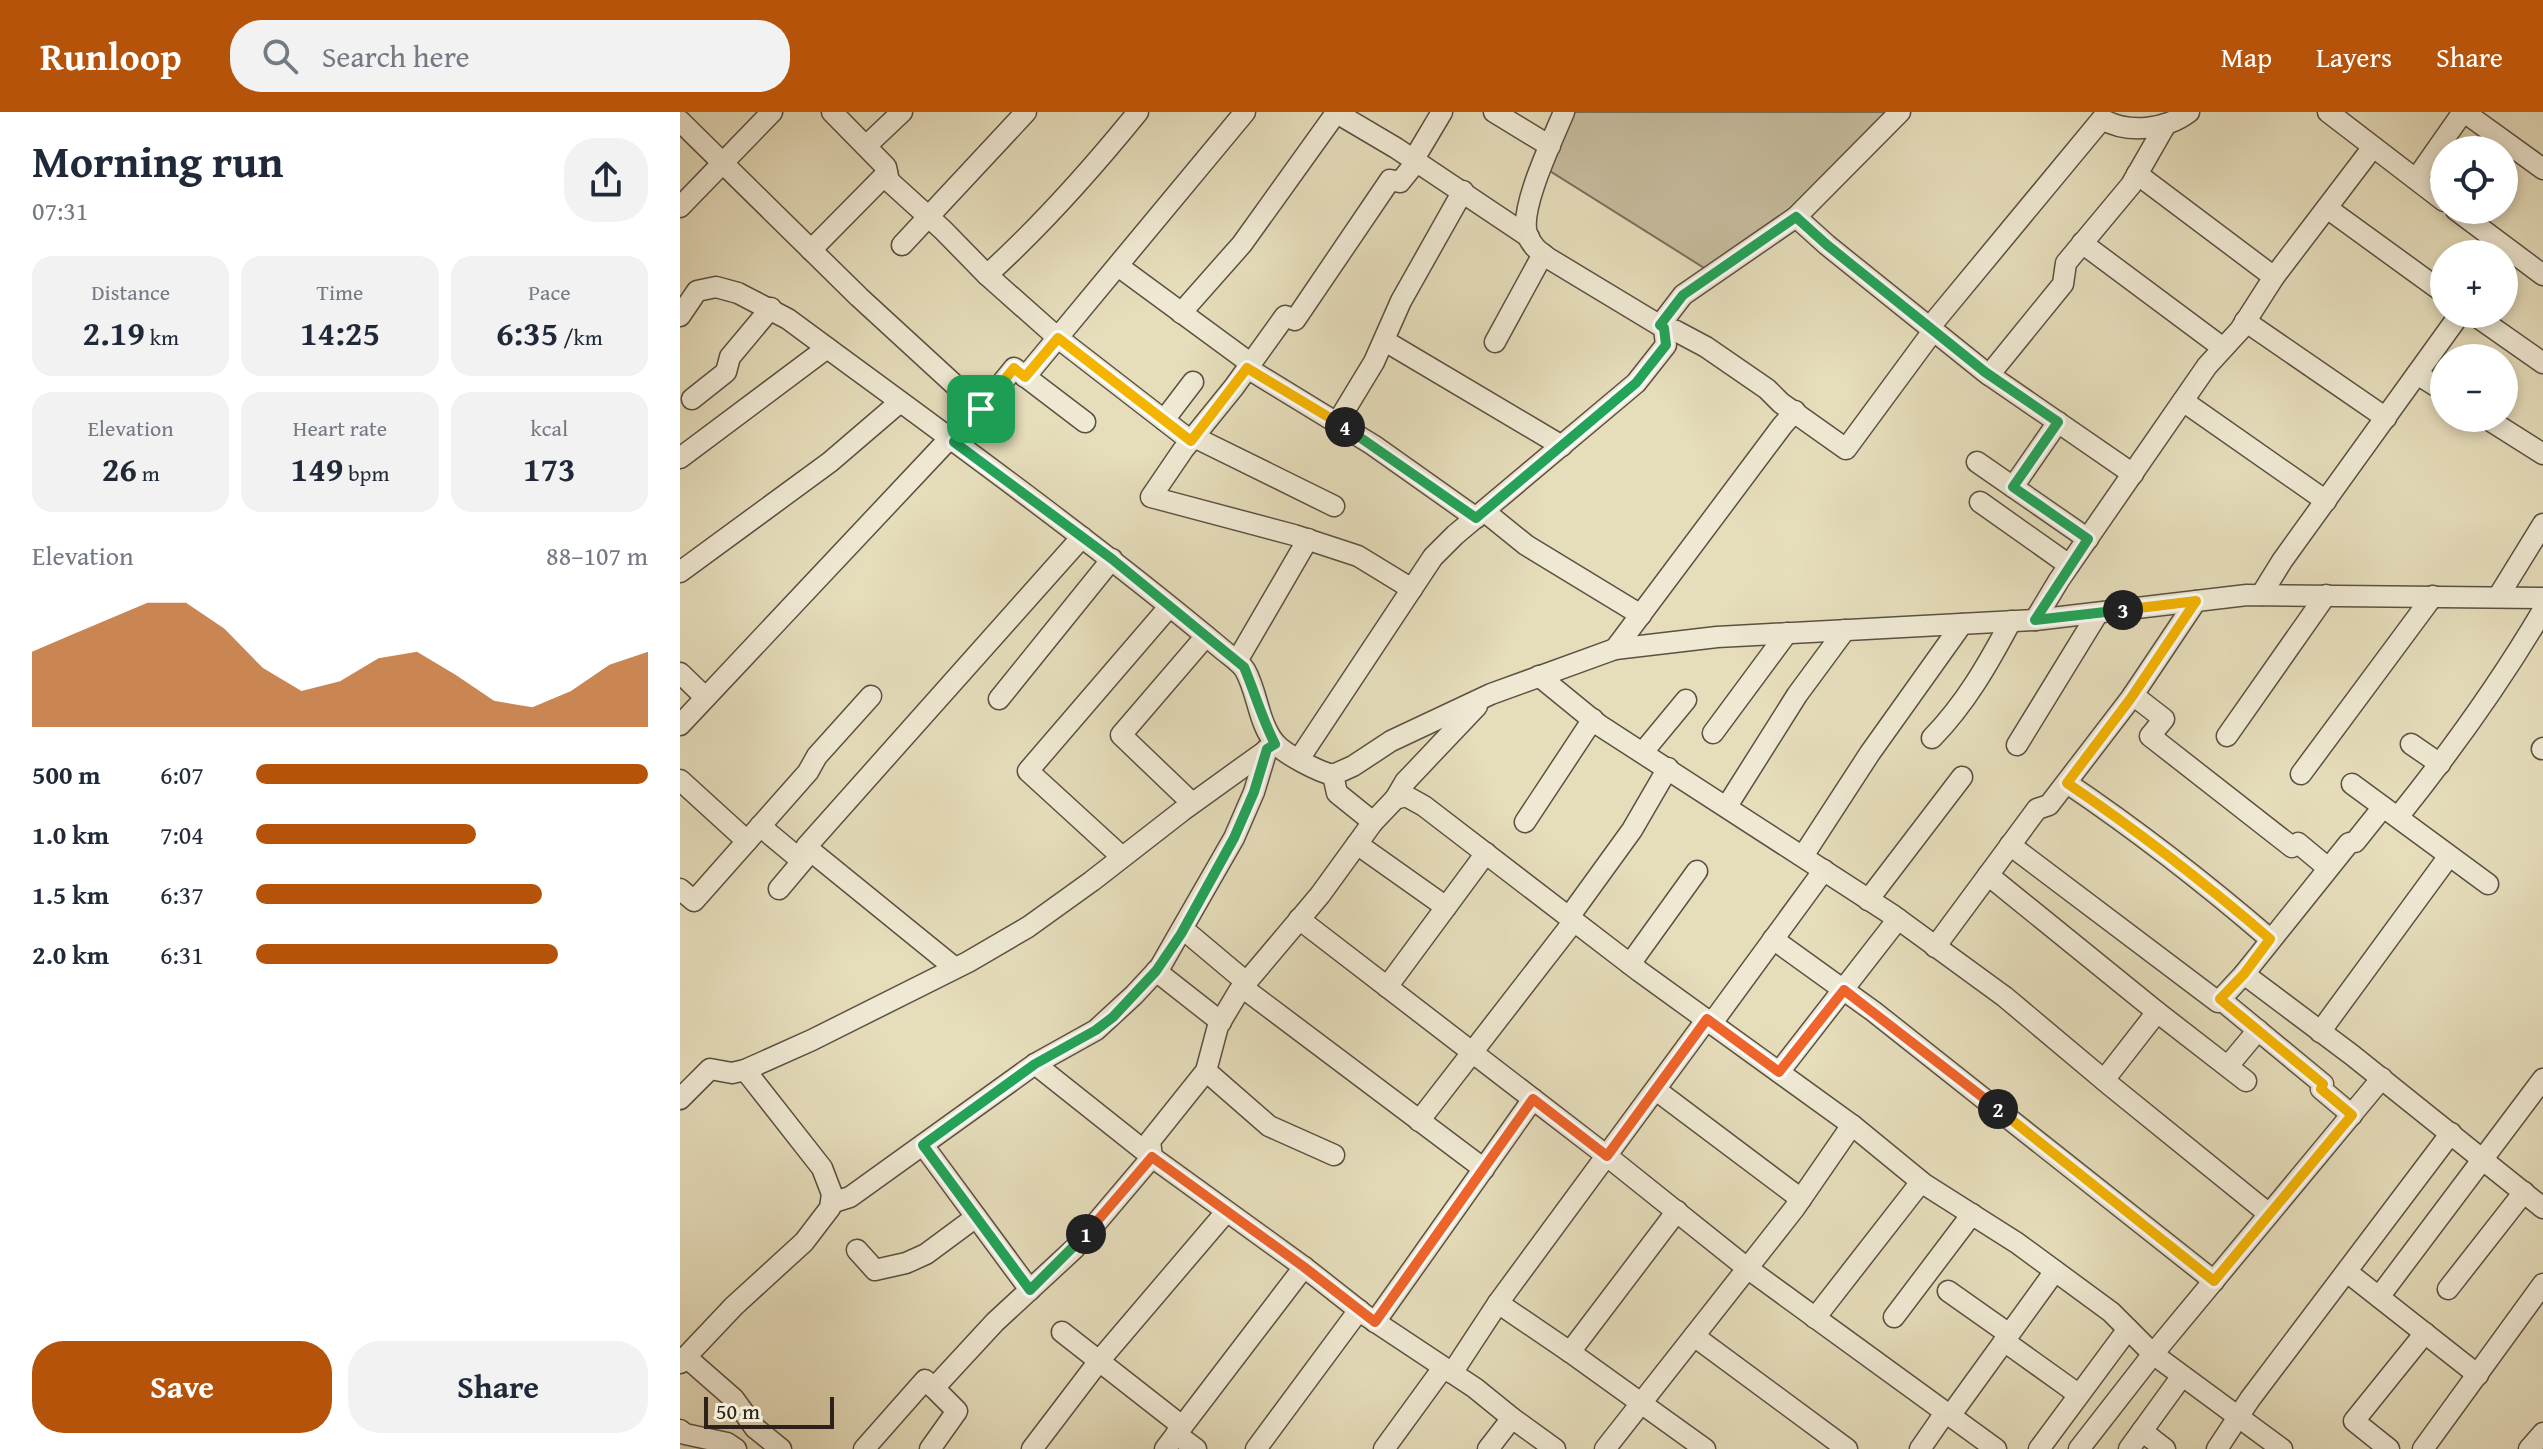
<!DOCTYPE html>
<meta charset="utf-8">
<style>
:root{--surface:#fff;--page:#f2f2f3;--text:#1f2937;--muted:#747a83;--accent:#b45309}
body{margin:0;font-family:"Gentium Book Plus",serif;background:var(--page);color:var(--text);height:100vh;display:flex;flex-direction:column;font-size:30px;white-space:nowrap}
*{box-sizing:border-box;margin:0}
p{font-size:26px;color:var(--muted)}
.icon{flex:none;width:44px;height:44px;fill:none;stroke:currentColor;stroke-width:2;stroke-linecap:round;stroke-linejoin:round}
.map{position:relative;flex:1;overflow:hidden}
.drawer{display:flex;flex-direction:column;background:var(--surface);width:680px}
.drawer>*{flex:none}
.tools{position:absolute;left:1750px;top:24px;display:grid;gap:16px}
.tools a{display:grid;place-items:center;width:88px;height:88px;border-radius:50%;background:var(--surface);box-shadow:0 4px 12px #0003;font-size:40px}
.scale{position:absolute;left:24px;bottom:20px;width:130px;box-sizing:border-box;padding-left:8px;border:4px solid #2d2219;border-top:0;font-size:22px;line-height:28px;white-space:nowrap;color:#2d2219;-webkit-text-stroke:6px #efe9d3;paint-order:stroke}
.pin{position:absolute;display:grid;place-items:center;width:68px;height:68px;color:#fff;margin:-34px;border-radius:16px;box-shadow:0 4px 12px #0006}
.km{position:absolute;width:40px;height:40px;margin:-20px;border-radius:50%;background:#222;color:#fff;font-size:22px;line-height:40px;text-align:center}
.round{display:grid;place-items:center;flex:none;width:84px;height:84px;border-radius:32px;background:var(--page)}
.summary{display:flex;align-items:center;justify-content:space-between;height:136px;padding:0 32px}
h1{font-size:44px;font-weight:800;line-height:60px}
.stats{display:grid;grid-template-columns:repeat(3,1fr);gap:12px;height:136px;padding:8px 32px}
.stats div{display:grid;align-content:center;border-radius:20px;background:var(--page);text-align:center}
.stats b{font-size:34px;font-weight:800}
.stats small{font-size:22px;font-weight:400}
.stats p{font-size:22px}
.chart{height:224px;padding:16px 32px}
.chart p{display:flex;justify-content:space-between}
.chart svg{width:100%;height:144px;margin-top:8px;fill:var(--accent);opacity:.7}
.action{display:flex;gap:16px;margin-top:auto;padding:16px 32px}
.action a{flex:1;height:92px;border-radius:32px;background:var(--accent);color:#fff;font-size:32px;font-weight:800;line-height:92px;text-align:center}
.action a+a{background:var(--page);color:var(--text)}
ul{padding:0 32px;list-style:none;font-size:26px}
li{display:grid;grid-template-columns:128px 96px 1fr;align-items:center;height:60px}
li i{height:20px;border-radius:10px;background:var(--accent)}
header{display:flex;align-items:center;gap:48px;box-sizing:border-box;height:112px;padding:0 40px;background:var(--accent);color:#fff}
header strong{font-size:38px}
nav{display:flex;gap:44px;margin-inline-start:auto;font-size:28px}
.search{width:560px;height:72px;background:var(--page);display:flex;align-items:center;gap:20px;box-sizing:border-box;padding:0 28px;border-radius:32px;color:var(--muted);font-size:30px}
main{display:flex;flex:1;min-height:0}
.map>svg:first-child{display:block}
.green{fill:#c7bd9f;stroke:#7a705c;stroke-width:2}
.lines{fill:none;stroke-linecap:round;stroke-linejoin:round}
.minor-casing{stroke:#5b5142;stroke-width:23}
.minor{stroke:#efe9d3;stroke-width:20}
.split-1-casing{stroke:#fff;stroke-width:16}
.split-2-casing{stroke:#fff;stroke-width:16}
.split-3-casing{stroke:#fff;stroke-width:16}
.split-4-casing{stroke:#fff;stroke-width:16}
.split-5-casing{stroke:#fff;stroke-width:16}
.split-1{stroke:#22a559;stroke-width:10}
.split-2{stroke:#f0652b;stroke-width:10}
.split-3{stroke:#f5b400;stroke-width:10}
.split-4{stroke:#22a559;stroke-width:10}
.split-5{stroke:#f5b400;stroke-width:10}
</style>
<header>
<strong>Runloop</strong>
<div class="search"><svg class="icon" aria-label="search" viewBox="0 0 24 24"><circle cx="10" cy="10" r="6"/><path d="M15 15l6 6"/></svg>Search here</div>
<nav><a>Map</a><a>Layers</a><a>Share</a></nav>
</header>
<main>
<section class="drawer">
<div class="summary"><div><h1>Morning run</h1><p>07:31</p></div><a class="round"><svg class="icon" aria-label="share" viewBox="0 0 24 24"><path d="M12 15V3M7 8l5-5 5 5M5 13v7h14v-7"/></svg></a></div>
<div class="stats">
<div><p>Distance</p><b>2.19<small> km</small></b></div>
<div><p>Time</p><b>14:25</b></div>
<div><p>Pace</p><b>6:35<small> /km</small></b></div>
</div>
<div class="stats">
<div><p>Elevation</p><b>26<small> m</small></b></div>
<div><p>Heart rate</p><b>149<small> bpm</small></b></div>
<div><p>kcal</p><b>173</b></div>
</div>
<div class="chart"><p><span>Elevation</span>88–107 m</p>
<svg viewBox="0 0 160 44" preserveAspectRatio="none"><path d="M0 44V21L10 16L20 11L30 6L40 6L50 14L60 26L70 33L80 30L90 23L100 21L110 28L120 36L130 38L140 33L150 25L160 21V44z"/></svg>
</div>
<ul>
<li><b>500 m</b>6:07<i style="width:100%"></i></li>
<li><b>1.0 km</b>7:04<i style="width:56%"></i></li>
<li><b>1.5 km</b>6:37<i style="width:73%"></i></li>
<li><b>2.0 km</b>6:31<i style="width:77%"></i></li>
</ul>
<div class="action"><a>Save</a><a>Share</a></div>
</section>
<div class="map">
<svg width="1863" height="1337" viewBox="0 0 1863 1337">
<rect width="100%" height="100%" fill="#e6ddbb"/>
<filter id="stains"><feTurbulence type="fractalNoise" baseFrequency=".0025" numOctaves="4"/><feColorMatrix values="0 0 0 0 .2 0 0 0 0 .09 0 0 0 0 .02 0 0 0 .5 -.17"/></filter>
<radialGradient id="worn" r=".72"><stop offset=".6" stop-color="#630" stop-opacity="0"/><stop offset="1" stop-color="#630" stop-opacity=".3"/></radialGradient>
<path class="green" d="M894,0H1210L1105,105L1029,159L870,59Z"/>
<g class="lines">
<g class="minor-casing">
<g id="minor">
<path d="M152,0L206,55L209,69L263,118L307,163L378,226L511,329"/>
<path d="M655,0L716,36L849,125"/>
<path d="M814,0L870,34"/>
<path d="M1648,0L1764,89"/>
<path d="M1784,0L1863,57"/>
<path d="M0,9L179,185L301,297"/>
<path d="M186,34L222,0"/>
<path d="M734,47L762,0"/>
<path d="M1457,62L1594,165"/>
<path d="M1736,67L1783,0"/>
<path d="M0,95L92,0"/>
<path d="M1647,96L1764,181"/>
<path d="M1776,98L1863,163"/>
<path d="M1116,105L1147,133L1305,260L1453,362"/>
<path d="M1402,131L1543,236"/>
<path d="M222,133L346,0"/>
<path d="M131,138L207,61"/>
<path d="M438,154L570,251"/>
<path d="M307,163C362,113 411,58 458,0"/>
<path d="M501,201L562,132L656,1"/>
<path d="M1793,202L1863,251"/>
<path d="M0,204L17,179L36,175L58,181L108,207C254,315 403,421 543,538C550,544 560,550 565,558C578,581 578,611 595,631C604,642 639,660 653,663L673,654L711,629L811,582L935,537L1037,525L1355,508L1567,483L1863,486"/>
<path d="M1565,209L1706,306"/>
<path d="M980,213L1003,183L1116,105L1220,0"/>
<path d="M984,216L996,219L1026,235L1087,277L1101,291L1166,337L1253,219"/>
<path d="M1249,216L1422,7C1448,22 1485,18 1509,0"/>
<path d="M705,229L882,334"/>
<path d="M815,230L863,142"/>
<path d="M567,256L693,333L796,406"/>
<path d="M1737,262L1764,279"/>
<path d="M1309,263L1383,172L1386,151L1451,73L1486,12"/>
<path d="M345,265L565,0"/>
<path d="M12,287L46,260L50,245L91,196"/>
<path d="M1503,289L1646,389"/>
<path d="M1806,306L1863,342"/>
<path d="M484,308L513,270"/>
<path d="M657,311L694,250L721,189L783,79"/>
<path d="M514,325L654,394"/>
<path d="M274,330L334,256L405,310"/>
<path d="M0,346L147,236"/>
<path d="M1297,350L1408,427"/>
<path d="M1333,375L1378,310"/>
<path d="M1300,390L1389,453"/>
<path d="M804,399L846,433L961,503"/>
<path d="M0,460L150,350L220,290"/>
<path d="M732,477L678,444L614,423L471,385L503,338L554,275L605,204L615,208L710,68L720,70L737,49"/>
<path d="M1581,483L1602,449L1780,202"/>
<path d="M1818,485L1863,412"/>
<path d="M1355,508L1379,468L1527,254L1560,218L1594,165L1693,35"/>
<path d="M935,537L1102,314L1115,299"/>
<path d="M557,549L628,427"/>
<path d="M0,561L25,585"/>
<path d="M859,564L919,613L1214,804L1325,885L1431,974L1589,1102"/>
<path d="M1453,583L1484,607L1470,624L1612,735L1618,731L1648,756"/>
<path d="M319,587L432,447"/>
<path d="M0,613L270,326"/>
<path d="M1033,621L1107,521"/>
<path d="M1547,624L1646,483"/>
<path d="M1252,626C1286,591 1308,552 1331,509"/>
<path d="M1731,632L1760,652"/>
<path d="M1337,633L1418,501"/>
<path d="M1862,637L1863,636"/>
<path d="M963,640L1006,588"/>
<path d="M619,647L753,445L775,423L956,271L986,233L984,216L868,146C858,139 851,133 847,122C839,96 873,27 884,0"/>
<path d="M1621,662L1753,484"/>
<path d="M653,663L657,681L693,710"/>
<path d="M0,668L67,729"/>
<path d="M1387,671C1458,719 1525,771 1590,827"/>
<path d="M1672,672L1808,772"/>
<path d="M715,687L725,670L797,594"/>
<path d="M512,691L441,623L526,524"/>
<path d="M1047,694L1117,583L1165,518"/>
<path d="M1718,705C1771,639 1820,571 1863,498"/>
<path d="M845,710L913,607"/>
<path d="M80,714L122,749"/>
<path d="M677,732L766,795"/>
<path d="M1330,733L1538,890L1564,862L1669,731L1675,730L1703,695"/>
<path d="M1123,744L1190,641L1282,512"/>
<path d="M442,745L348,659L489,495"/>
<path d="M1308,763L1477,900L1566,969"/>
<path d="M0,777L14,789L128,660L137,644L191,584"/>
<path d="M99,777L131,739"/>
<path d="M1188,788L1282,665"/>
<path d="M889,805L952,718L988,656"/>
<path d="M619,807L927,1044L1067,1156L1316,1337"/>
<path d="M503,817L566,870"/>
<path d="M1093,827L1193,899L1534,1169"/>
<path d="M1255,835L1357,697L1369,693L1451,586L1516,489"/>
<path d="M950,852L1017,759"/>
<path d="M275,856L126,735L402,425"/>
<path d="M476,859L541,910"/>
<path d="M1564,862L1672,943L1863,1096"/>
<path d="M562,875L804,1057"/>
<path d="M707,875L806,741"/>
<path d="M1540,887L1643,972L1641,977L1672,1003"/>
<path d="M1032,911L1144,758"/>
<path d="M1640,920L1769,744"/>
<path d="M355,952L472,1045L624,1155L685,1203L795,1276L832,1306L875,1337"/>
<path d="M1548,954L1578,918"/>
<path d="M526,959L589,1014L654,1043"/>
<path d="M1099,960L1218,807"/>
<path d="M1424,968L1477,900"/>
<path d="M976,978L1121,1087"/>
<path d="M0,987L30,957L52,961L65,958L132,928L288,850L348,815L412,769L502,699L595,632"/>
<path d="M739,1009L894,809"/>
<path d="M243,1033L350,1178"/>
<path d="M151,1091L170,1085L355,952L416,918L454,883L480,855L554,726L574,680L587,637"/>
<path d="M177,1138L195,1158L226,1151L246,1142L296,1105"/>
<path d="M1667,1160L1798,1263"/>
<path d="M1768,1177L1844,1080"/>
<path d="M1268,1179L1329,1222"/>
<path d="M1699,1185L1863,967"/>
<path d="M818,1191L890,1240L1025,1337"/>
<path d="M1214,1205L1292,1102"/>
<path d="M1135,1206L1241,1070"/>
<path d="M695,1210L853,987"/>
<path d="M382,1220L502,1314"/>
<path d="M1014,1224L1167,1337"/>
<path d="M1324,1229L1398,1282"/>
<path d="M890,1240L997,1099"/>
<path d="M6,1245L54,1287L75,1316L101,1337"/>
<path d="M0,1251L54,1194L124,1130L150,1096L152,1082L142,1056L65,958"/>
<path d="M772,1261L818,1191L1027,907"/>
<path d="M1270,1304L1375,1159"/>
<path d="M0,1318L5,1322L47,1331L56,1337"/>
<path d="M1462,1319L1485,1337"/>
<path d="M496,1322L516,1337"/>
<path d="M184,1337L245,1268L254,1276"/>
<path d="M250,1337L277,1299L254,1276L315,1210L394,1137L472,1045L470,1029L526,959L538,914L559,879L640,783L693,710L715,687L726,684L744,694L959,859L1172,1013L1244,1072L1337,1131L1431,1200L1473,1242L1602,1337"/>
<path d="M352,1337L419,1249L546,1100"/>
<path d="M485,1337L624,1155"/>
<path d="M576,1337L679,1198"/>
<path d="M704,1337L763,1256"/>
<path d="M808,1337L832,1306"/>
<path d="M925,1337L1114,1097L1172,1013"/>
<path d="M1240,1337L1265,1301"/>
<path d="M1359,1337L1448,1217"/>
<path d="M1399,1337L1473,1242L1702,966"/>
<path d="M1449,1337L1502,1264"/>
<path d="M1537,1337L1570,1287L1771,1021"/>
<path d="M1709,1337L1674,1309L1745,1221"/>
<path d="M1743,1337L1863,1172"/>
<path d="M1849,1337L1863,1321"/>
</g>
</g>
<use href="#minor" class="minor"/>
</g>
<g class="lines">
<g class="split-1-casing">
<path id="split-1" d="M301,297L274,330L432,447L564,555C575,581 582,607 595,632L587,637L574,680L554,726L501,822L476,859L433,905L416,918L355,952L243,1033L350,1178L406,1122"/>
</g>
<g class="split-2-casing">
<path id="split-2" d="M406,1122L472,1045L624,1155L695,1210L853,987L927,1044L1027,907L1099,960L1164,878L1318,997"/>
</g>
<g class="split-3-casing">
<path id="split-3" d="M1318,997L1534,1169L1672,1003L1641,977L1643,972L1540,887L1564,862L1590,827C1525,771 1458,719 1387,671L1451,586L1516,489L1443,498"/>
</g>
<g class="split-4-casing">
<path id="split-4" d="M665,315L796,406L956,271L986,233L984,216L980,213L1003,183L1116,105L1147,133L1305,260L1378,310L1333,375L1408,427L1355,508L1443,498"/>
</g>
<g class="split-5-casing">
<path id="split-5" d="M301,297L334,256L345,265L378,226L511,329L567,256L665,315"/>
</g>
<use href="#split-1" class="split-1"/>
<use href="#split-2" class="split-2"/>
<use href="#split-3" class="split-3"/>
<use href="#split-4" class="split-4"/>
<use href="#split-5" class="split-5"/>
</g>
<rect width="100%" height="100%" filter="url(#stains)"/>
<rect width="100%" height="100%" fill="url(#worn)"/>
</svg>
<div class="tools">
<a><svg class="icon" aria-label="locate" viewBox="0 0 24 24"><circle cx="12" cy="12" r="6"/><path d="M12 2v4M12 18v4M2 12h4M18 12h4"/></svg></a>
<a>+</a>
<a>−</a>
</div>
<div class="scale">50 m</div>
<div class="pin" style="left:301px;top:297px;background:#1e9e55"><svg class="icon" aria-label="arrive" viewBox="0 0 24 24"><path d="M6 21V4h12l-3 4 3 4H6"/></svg></div>
<b class="km" style="left:406px;top:1122px">1</b>
<b class="km" style="left:1318px;top:997px">2</b>
<b class="km" style="left:1443px;top:498px">3</b>
<b class="km" style="left:665px;top:315px">4</b>
</div>
</main>
